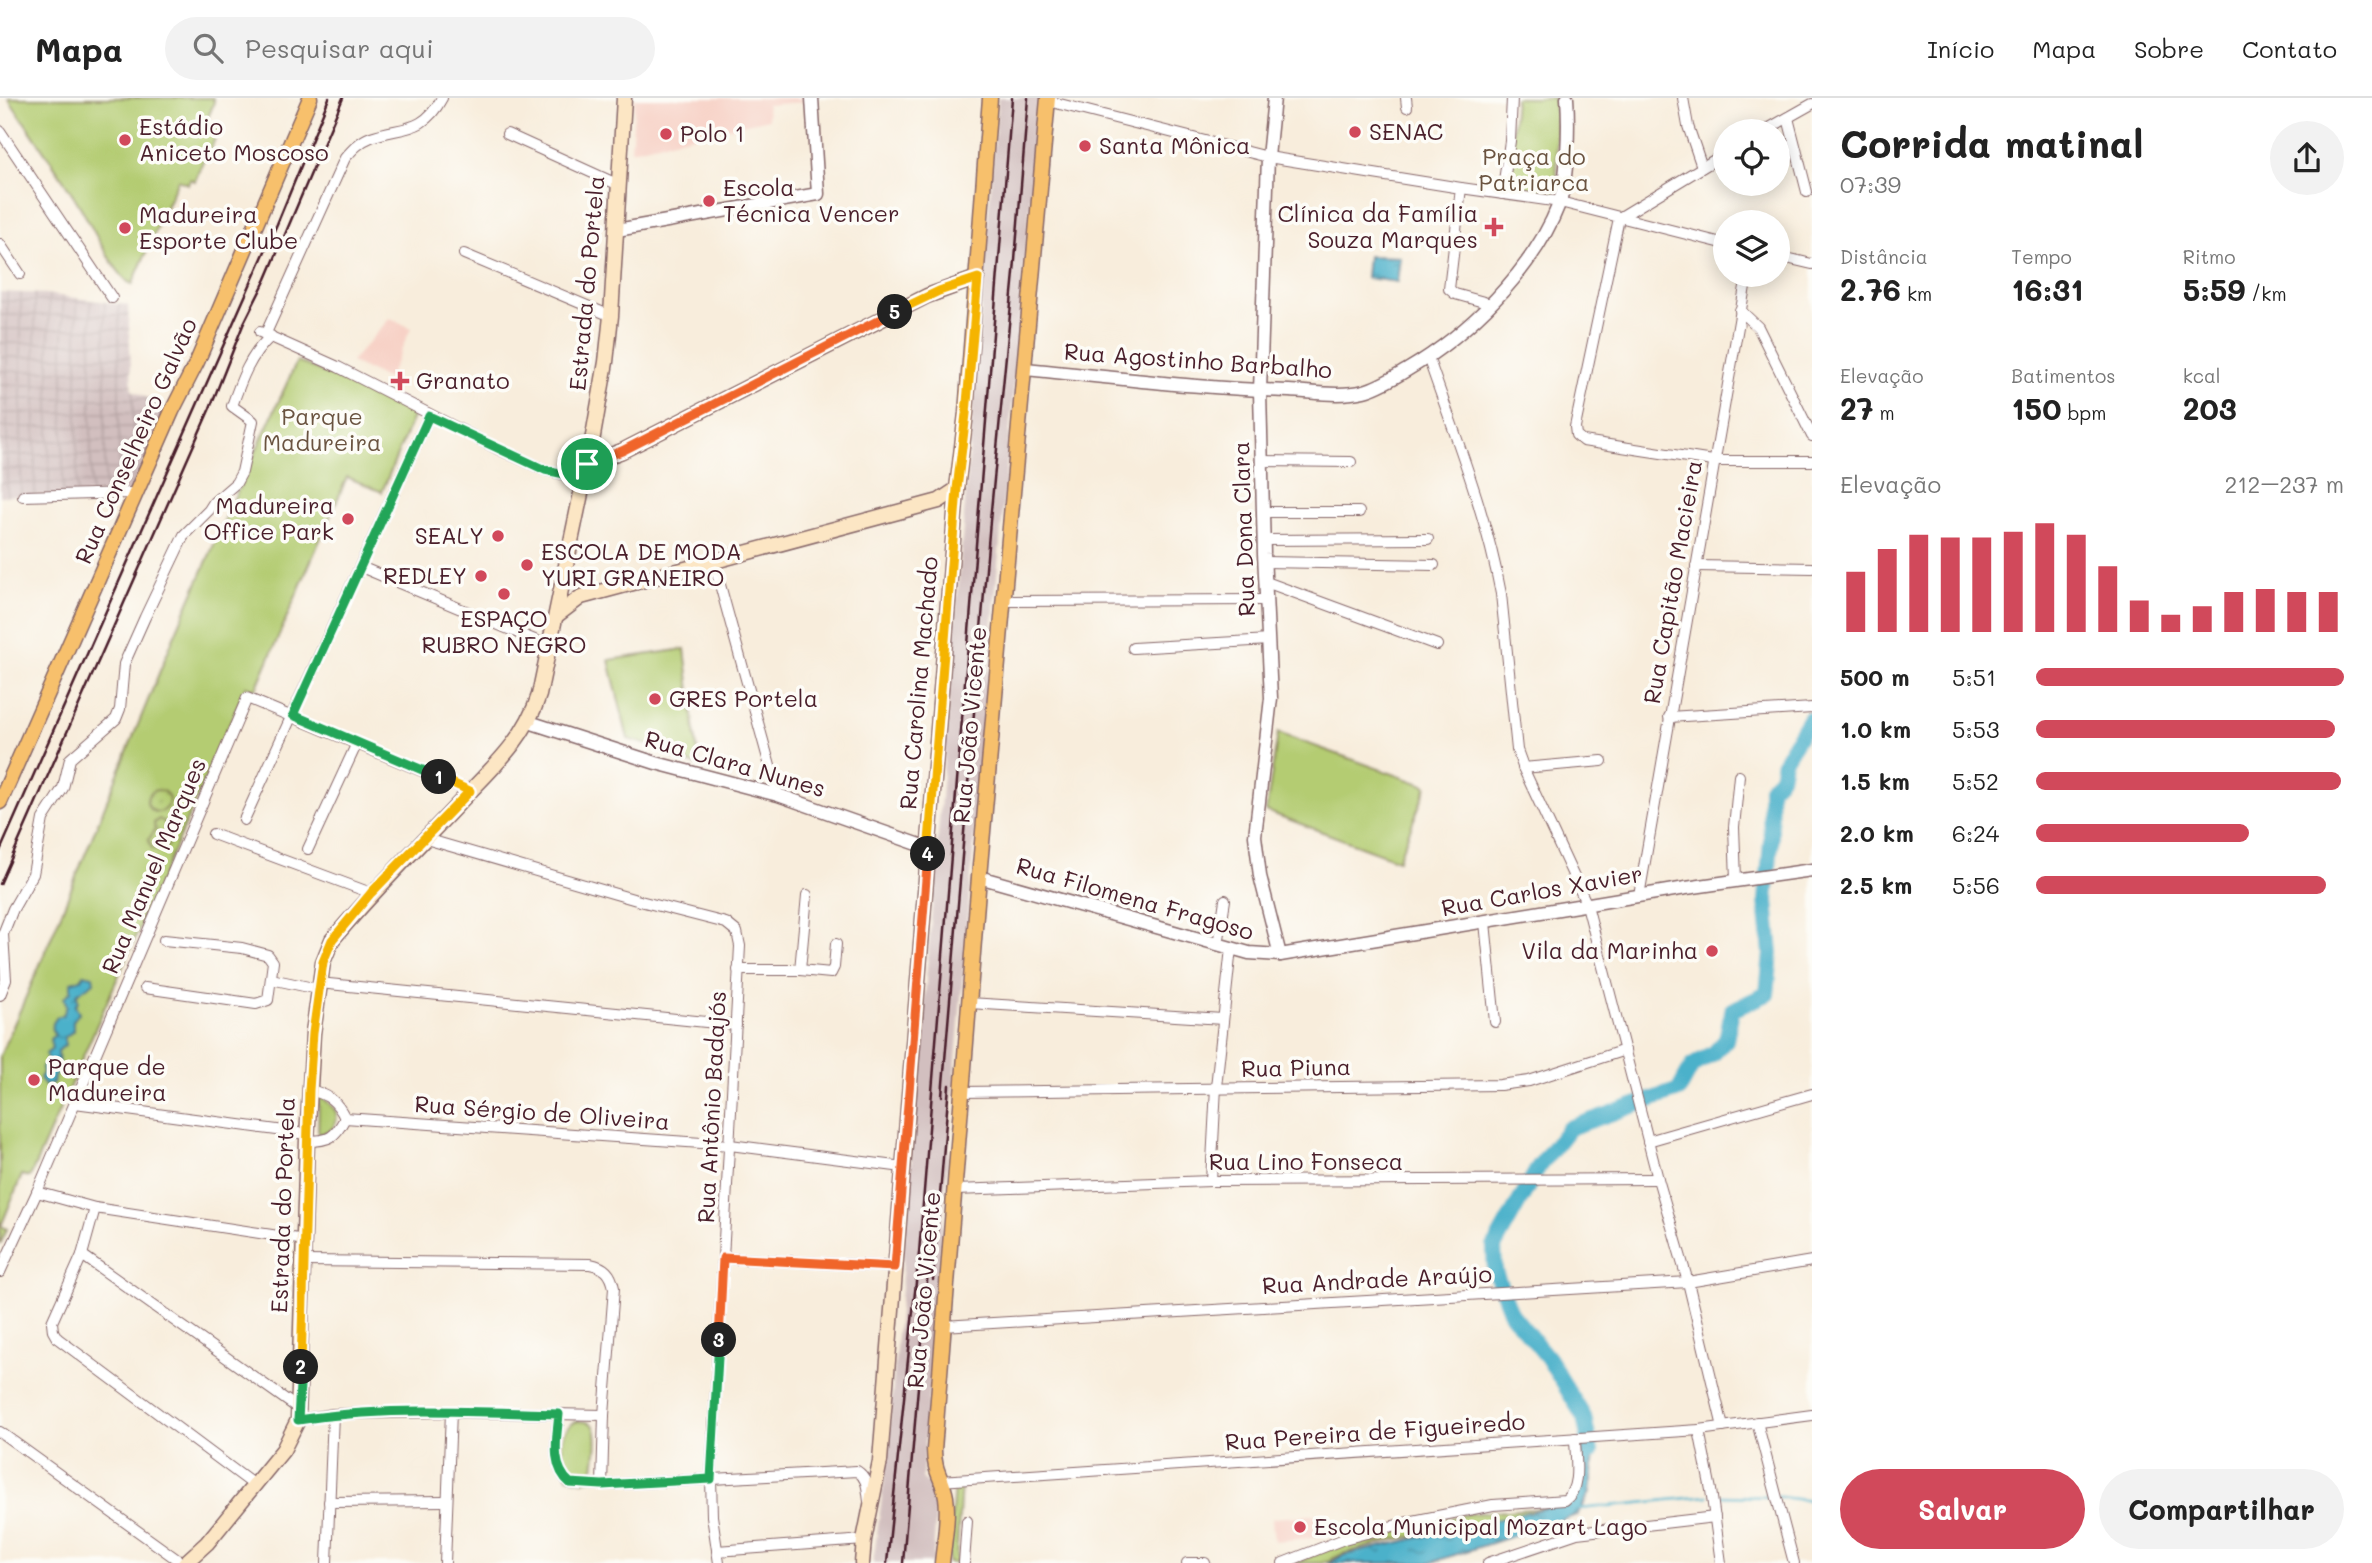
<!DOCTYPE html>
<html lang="pt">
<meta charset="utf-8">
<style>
:root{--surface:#fff;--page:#f2f2f2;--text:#222;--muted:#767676;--line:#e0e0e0;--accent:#d1495b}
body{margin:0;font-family:Mali,sans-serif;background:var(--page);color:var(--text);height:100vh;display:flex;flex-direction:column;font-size:26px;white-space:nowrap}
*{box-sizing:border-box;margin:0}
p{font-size:23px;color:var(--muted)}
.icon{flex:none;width:38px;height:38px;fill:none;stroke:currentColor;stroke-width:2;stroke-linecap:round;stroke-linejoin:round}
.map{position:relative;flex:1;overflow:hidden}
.panel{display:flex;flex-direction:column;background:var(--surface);width:560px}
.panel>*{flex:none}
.tools{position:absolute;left:1713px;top:21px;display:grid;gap:14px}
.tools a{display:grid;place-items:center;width:77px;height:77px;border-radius:50%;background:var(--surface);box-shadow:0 4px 18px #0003;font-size:35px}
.pin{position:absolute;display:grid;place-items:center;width:60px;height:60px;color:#fff;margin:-30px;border:4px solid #fff;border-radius:50%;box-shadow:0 2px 7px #0007}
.km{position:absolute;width:35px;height:35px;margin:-18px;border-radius:50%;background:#222;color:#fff;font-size:19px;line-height:35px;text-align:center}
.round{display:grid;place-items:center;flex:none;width:74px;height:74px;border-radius:37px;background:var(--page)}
.overview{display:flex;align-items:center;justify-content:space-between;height:119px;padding:0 28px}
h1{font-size:38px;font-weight:700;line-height:52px}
.metrics{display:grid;grid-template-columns:repeat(3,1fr);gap:10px;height:119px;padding:7px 28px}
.metrics div{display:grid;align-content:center}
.metrics b{font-size:30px;font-weight:700}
.metrics small{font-size:19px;font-weight:400}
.metrics p{font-size:19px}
.chart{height:196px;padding:14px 28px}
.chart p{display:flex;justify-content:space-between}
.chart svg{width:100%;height:126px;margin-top:7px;stroke:var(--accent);stroke-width:6}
.action{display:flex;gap:14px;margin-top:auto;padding:14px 28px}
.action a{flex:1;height:80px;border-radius:42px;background:var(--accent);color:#fff;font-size:28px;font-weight:700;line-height:80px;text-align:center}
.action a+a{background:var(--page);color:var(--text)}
ul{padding:0 28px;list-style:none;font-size:23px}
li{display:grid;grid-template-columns:112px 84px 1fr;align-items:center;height:52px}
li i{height:18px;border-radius:9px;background:var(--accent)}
header{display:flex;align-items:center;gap:42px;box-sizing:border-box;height:98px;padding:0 35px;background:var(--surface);border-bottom:2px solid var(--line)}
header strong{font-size:33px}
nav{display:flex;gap:38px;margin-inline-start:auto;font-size:24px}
.search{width:490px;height:63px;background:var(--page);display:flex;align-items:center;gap:18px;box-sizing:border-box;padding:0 24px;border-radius:38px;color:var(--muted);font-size:26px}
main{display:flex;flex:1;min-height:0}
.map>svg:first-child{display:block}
.built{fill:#f7d1c6}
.industrial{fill:url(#industrial-grid)}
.railway{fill:#d2bfbf}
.park{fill:#b4cc72;stroke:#7f764e;stroke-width:2}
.garden{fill:url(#garden-dots);stroke:#7f764e;stroke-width:2}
.water{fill:url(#water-ripples);stroke:#4a687a;stroke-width:2}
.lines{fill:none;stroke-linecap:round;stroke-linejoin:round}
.stream{stroke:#4bb1ca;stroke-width:2.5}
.river{stroke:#4bb1ca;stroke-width:16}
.minor-casing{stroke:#876769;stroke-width:12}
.tertiary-casing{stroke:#876769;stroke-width:15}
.secondary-casing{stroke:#876769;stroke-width:17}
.primary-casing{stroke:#876769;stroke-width:17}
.minor{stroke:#fff;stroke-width:10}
.tertiary{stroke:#fff;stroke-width:12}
.secondary{stroke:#fce6c4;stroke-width:14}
.primary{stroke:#f7c06c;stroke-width:14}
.rail{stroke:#4a1f2b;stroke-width:2.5}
.split-1-casing{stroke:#fff;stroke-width:14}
.split-2-casing{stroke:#fff;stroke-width:14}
.split-3-casing{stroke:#fff;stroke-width:14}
.split-4-casing{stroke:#fff;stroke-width:14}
.split-5-casing{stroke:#fff;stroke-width:14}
.split-6-casing{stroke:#fff;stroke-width:14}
.split-1{stroke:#22a559;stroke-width:9}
.split-2{stroke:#f5b400;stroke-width:9}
.split-3{stroke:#22a559;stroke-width:9}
.split-4{stroke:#f0652b;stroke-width:9}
.split-5{stroke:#f5b400;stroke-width:9}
.split-6{stroke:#f0652b;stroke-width:9}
.poi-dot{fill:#d1495b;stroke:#fdfcf7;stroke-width:2.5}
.labels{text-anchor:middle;stroke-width:7;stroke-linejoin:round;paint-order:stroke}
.poi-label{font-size:23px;fill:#4a1f2b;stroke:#fdfcf7;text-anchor:start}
.park-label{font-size:23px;fill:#6a5340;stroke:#fdfcf7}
.street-label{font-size:23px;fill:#4a1f2b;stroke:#fdfcf7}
</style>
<header>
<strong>Mapa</strong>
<div class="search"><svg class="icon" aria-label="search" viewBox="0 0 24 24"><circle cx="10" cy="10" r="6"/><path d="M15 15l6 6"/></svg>Pesquisar aqui</div>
<nav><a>Início</a><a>Mapa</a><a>Sobre</a><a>Contato</a></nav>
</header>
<main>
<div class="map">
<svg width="1812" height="1465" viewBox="0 0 1812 1465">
<defs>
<pattern id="industrial-grid" width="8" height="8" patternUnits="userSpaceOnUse" patternTransform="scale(1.75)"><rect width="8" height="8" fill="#d2bfbf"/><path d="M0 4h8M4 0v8" fill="none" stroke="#b6a4a4"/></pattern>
<pattern id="garden-dots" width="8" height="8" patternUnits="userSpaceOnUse" patternTransform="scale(1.75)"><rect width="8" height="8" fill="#b4cc72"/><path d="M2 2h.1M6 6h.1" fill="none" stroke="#9caf63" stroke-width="1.8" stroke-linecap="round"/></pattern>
<pattern id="water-ripples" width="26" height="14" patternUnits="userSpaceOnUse" patternTransform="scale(1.75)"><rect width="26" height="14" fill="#4bb1ca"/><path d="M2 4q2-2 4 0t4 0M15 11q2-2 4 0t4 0" fill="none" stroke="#408fa4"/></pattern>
</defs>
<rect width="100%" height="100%" fill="#fdfcf7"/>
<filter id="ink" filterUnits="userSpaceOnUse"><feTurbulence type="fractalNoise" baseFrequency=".0143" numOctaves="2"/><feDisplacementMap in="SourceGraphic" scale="14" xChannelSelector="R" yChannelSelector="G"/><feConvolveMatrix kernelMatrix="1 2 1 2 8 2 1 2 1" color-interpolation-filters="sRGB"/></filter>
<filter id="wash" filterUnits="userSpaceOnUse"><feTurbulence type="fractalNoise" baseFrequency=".00686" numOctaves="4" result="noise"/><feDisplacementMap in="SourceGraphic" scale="28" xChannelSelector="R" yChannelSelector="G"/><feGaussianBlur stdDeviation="1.57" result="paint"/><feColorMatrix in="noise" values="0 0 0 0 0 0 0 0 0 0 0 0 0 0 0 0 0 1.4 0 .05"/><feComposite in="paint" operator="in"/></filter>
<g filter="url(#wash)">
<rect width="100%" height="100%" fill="#f8eddc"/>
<g class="built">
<path d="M635,0H801L802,4L767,7L768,21L631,52Z"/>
<path d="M390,220L411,230L388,281L351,264Z"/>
<path d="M1323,1416L1324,1439L1274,1443L1272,1420Z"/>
</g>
<path class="industrial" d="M0,194L45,196L128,207L132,292L172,313L129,395L0,398Z"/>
<path class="railway" d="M998,0H1039L974,740L922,1380L929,1387L936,1407L933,1465H873L887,1362Z"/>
<g class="park">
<path d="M8,0H213L214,5L206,24L219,30L207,61H204L195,83L190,81L188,86L178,82L132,187C112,174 89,122 75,100C54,66 30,33 8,0Z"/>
<path d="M1515,0H1553L1555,4L1557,77L1555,98L1507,93Z"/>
<path d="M297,263L415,314L382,394L347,379L256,591L246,588L30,1079L22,1077L1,1128L7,1131L0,1147V958L42,862L173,541L233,403Z"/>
<path d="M685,551L699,668L671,659V654L628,641L609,562Z"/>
<path d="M1278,635L1427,688L1398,762L1266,713Z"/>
<path d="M319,1000H323C335,1010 342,1016 332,1031L318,1037Z"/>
<path d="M577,1323C583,1323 589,1323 593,1327C600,1334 595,1371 591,1380L583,1383L567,1379C561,1361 556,1332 577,1323Z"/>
<path d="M1581,1346H1588L1590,1366L1575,1410L1511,1429L1452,1433L1396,1441L1343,1456L1323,1465H1295L1345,1444L1467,1416L1533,1411L1566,1405L1577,1396Z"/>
<path d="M961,1387L956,1465H948L954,1388Z"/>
</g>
<g class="garden">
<circle cx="158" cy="703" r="11"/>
<path d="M159,721L166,725L164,733L169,741L168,748L159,753L152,751L148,742L155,732L154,725Z"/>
</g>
<g class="water">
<path d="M1368,158L1400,159L1397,184L1366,180Z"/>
<path d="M84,876L93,878L94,884L77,896L78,903L75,908L79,915L73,923V933L64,940L65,947L58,953L59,972L54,978L53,985L45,988L40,980L43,975L42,969L47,962L46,956L52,951L50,941L55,937L52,932L53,925L57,919L63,917L67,908L64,900L71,893V884L81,881Z"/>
<path d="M1583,1346H1595L1590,1395L1577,1417L1430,1465H1328L1345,1457L1576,1403Z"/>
</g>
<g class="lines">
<g class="stream">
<path d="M1715,1398L1781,1399L1812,1403"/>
<path d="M1579,1411L1708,1398"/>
</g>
<path class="river" d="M1591,1354L1584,1319L1548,1260L1511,1215L1495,1174L1494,1149L1539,1068L1569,1030L1679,992L1692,968L1714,955L1726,942L1732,912L1767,896L1771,855L1766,803L1771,743L1770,690L1781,679L1784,663L1809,621"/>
</g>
</g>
<g filter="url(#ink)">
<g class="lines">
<g class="minor-casing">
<g id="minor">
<path d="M1406,0L1407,9"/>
<path d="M1683,0L1688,28L1702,69"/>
<path d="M1048,3L1268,59L1461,90L1560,104L1726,146"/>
<path d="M1788,20L1807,94"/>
<path d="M0,33L112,200"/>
<path d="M1764,33L1812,6"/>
<path d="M507,36L619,87"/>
<path d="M1726,55L1619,120L1575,329L1576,337L1583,343L1713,363H1812"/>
<path d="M1461,90L1449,191L1455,196L1491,206"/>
<path d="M1502,96L1510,43L1512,0"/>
<path d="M0,146L20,176"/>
<path d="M464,156L611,218"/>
<path d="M1778,158L1812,166"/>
<path d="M1740,212L1758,229L1812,338"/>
<path d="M260,234L338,269L496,350L545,372L574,379L584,378"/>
<path d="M266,235L345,60C352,52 360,43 371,39C403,28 423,36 442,0"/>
<path d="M1428,259C1455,337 1486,415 1501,496L1517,652L1525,674L1587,807L1658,1081L1688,1184L1723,1329"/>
<path d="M1262,363L1351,364"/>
<path d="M23,398L129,395L133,405"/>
<path d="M1263,414H1359"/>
<path d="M1264,442L1428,441"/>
<path d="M1265,464L1434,467"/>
<path d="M714,465L778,697"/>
<path d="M1696,468L1812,470"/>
<path d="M361,469L549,548"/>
<path d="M1266,484L1437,547"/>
<path d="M1004,503L1267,502"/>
<path d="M1133,550L1269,542"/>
<path d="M1669,619L1812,610"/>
<path d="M1523,670L1602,663"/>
<path d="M244,722L429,318"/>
<path d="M213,736L371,795"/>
<path d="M426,741L640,803L726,825L737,834L740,848L711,1381L712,1418L719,1465"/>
<path d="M308,751L357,645"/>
<path d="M1736,782L1734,729L1739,678"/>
<path d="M1639,798L1747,177"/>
<path d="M1485,824L1495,924"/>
<path d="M1218,847L1225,802"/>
<path d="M738,872H800L831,875L834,869L836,846"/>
<path d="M800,872L807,797"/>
<path d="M271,881L318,891"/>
<path d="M319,885L736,927"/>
<path d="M145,890L256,906L268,902L273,864L268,857L242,850L164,842"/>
<path d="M0,897L6,882L3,836L13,811L33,776L43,721L63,690L70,661L116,621L120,611L124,566L145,519L184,437L209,412L214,404L236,385L242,374L253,323L232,308C241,282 250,257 271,238"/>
<path d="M969,905L1223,921"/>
<path d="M309,992C328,996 337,1003 345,1020"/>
<path d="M962,994L1500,987L1529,983L1625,952"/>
<path d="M75,1005L307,1036"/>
<path d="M345,1020L730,1047L903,1069"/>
<path d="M307,1043C329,1043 335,1040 345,1020"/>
<path d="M1648,1043L1812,996"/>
<path d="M1211,1083L1216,989L1231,850"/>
<path d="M955,1092L1211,1083L1658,1081"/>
<path d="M37,1094L95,1110L305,1142"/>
<path d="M95,1110L82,1157L52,1224L53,1233L57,1240L254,1387"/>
<path d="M82,1157L299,1311"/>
<path d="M723,1160L895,1169"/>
<path d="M304,1163L590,1166C605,1169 611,1175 614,1190L604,1317L602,1387"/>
<path d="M0,1174L37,1094L247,600L470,693"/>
<path d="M943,1228L1688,1184L1812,1163"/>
<path d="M559,1316C557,1339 550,1368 570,1385L602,1387L857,1373C868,1380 867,1391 869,1403"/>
<path d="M298,1322L333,1316L451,1314L604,1317"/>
<path d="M1757,1324L1794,1465"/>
<path d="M1699,1332L1711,1392L1721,1465"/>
<path d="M0,1334L182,1465"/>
<path d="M940,1383L1699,1332L1812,1317"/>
<path d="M329,1404L447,1403"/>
<path d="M717,1453L864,1442"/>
<path d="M327,1465L333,1316"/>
<path d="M445,1465L451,1314"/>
<path d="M964,1465L967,1423"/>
<path d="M1187,1465H1205"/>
<path d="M1283,1465L1344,1441L1408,1424L1493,1407L1565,1402C1582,1390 1575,1358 1575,1340"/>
<path d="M1488,1465L1577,1435L1715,1419"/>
</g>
</g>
<g class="tertiary-casing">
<g id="tertiary">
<path d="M1274,0L1268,59L1260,293L1264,456L1271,600L1255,738L1260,778L1280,857"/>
<path d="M617,132L818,96L812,0"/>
<path d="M1024,271C1112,279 1201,291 1289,293C1313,294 1340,299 1364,293C1379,289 1393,280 1407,272C1468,236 1533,173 1559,106C1568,81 1569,27 1567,0"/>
<path d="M529,624L656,665L778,697L929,750"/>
<path d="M979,779L1249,855L1280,857L1686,790L1812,772"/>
</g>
</g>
<g class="secondary-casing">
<g id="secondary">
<path d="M587,366L622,353L927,198L977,180"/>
<path d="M556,518L581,499L939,403L957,391"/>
<path d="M185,1465L207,1445L283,1352L298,1322L307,1043L313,935L323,864L332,842C373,793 417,750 460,704C491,671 525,642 539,597L593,338L606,264L611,218L624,0"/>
<path d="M862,1465L864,1442L880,1363L957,391"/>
</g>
</g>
<g class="primary-casing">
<g id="primary">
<path d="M957,391L966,315L990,0"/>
<path d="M0,704L172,313L197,264L310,0"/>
<path d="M942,1465C944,1444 949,1420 946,1399C943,1380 934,1375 934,1352L979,779L1048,0"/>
</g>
</g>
<use href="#minor" class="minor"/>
<use href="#tertiary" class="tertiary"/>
<use href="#secondary" class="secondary"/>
<use href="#primary" class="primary"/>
<g class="rail">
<path d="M0,753L277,126L329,0"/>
<path d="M0,786L210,310L243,227L266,181L343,0"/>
<path d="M942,998L990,423L1014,175L1028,0"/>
<path d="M933,1182L949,987"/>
<path d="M887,1465L919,1155L1012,0"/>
<path d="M903,1465L928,1172"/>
</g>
</g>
</g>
<g class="lines" filter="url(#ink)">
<g class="split-1-casing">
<path id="split-1" d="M439,679L293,617L429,318L545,372L580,379L584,378L587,366"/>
</g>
<g class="split-2-casing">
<path id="split-2" d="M301,1269L309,992L313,935L323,864L332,842L371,795L470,693L439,679"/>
</g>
<g class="split-3-casing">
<path id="split-3" d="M301,1269L298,1322C384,1308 473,1314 559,1316C557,1339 550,1368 570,1385L602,1387L711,1381L719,1242"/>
</g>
<g class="split-4-casing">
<path id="split-4" d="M719,1242L723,1160L895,1169L928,756"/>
</g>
<g class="split-5-casing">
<path id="split-5" d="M895,214L939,193L978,180L966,316L957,391L928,756"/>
</g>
<g class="split-6-casing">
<path id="split-6" d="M587,366L622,353L895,214"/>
</g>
<use href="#split-1" class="split-1"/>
<use href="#split-2" class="split-2"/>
<use href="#split-3" class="split-3"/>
<use href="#split-4" class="split-4"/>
<use href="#split-5" class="split-5"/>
<use href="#split-6" class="split-6"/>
</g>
<g class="poi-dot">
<circle cx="1355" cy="34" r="7"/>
<circle cx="666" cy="36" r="7"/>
<circle cx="125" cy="42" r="7"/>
<circle cx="1085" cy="48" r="7"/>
<circle cx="709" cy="103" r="7"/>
<path d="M1490.5 118.5h7v7h7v7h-7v7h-7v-7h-7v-7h7z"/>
<circle cx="125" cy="130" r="7"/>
<path d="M396.5 272.5h7v7h7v7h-7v7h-7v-7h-7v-7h7z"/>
<circle cx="348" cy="421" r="7"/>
<circle cx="498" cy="438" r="7"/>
<circle cx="527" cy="467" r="7"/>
<circle cx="481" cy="478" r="7"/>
<circle cx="504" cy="496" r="7"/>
<circle cx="655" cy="601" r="7"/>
<circle cx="1712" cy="853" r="7"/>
<circle cx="34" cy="982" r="7"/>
<circle cx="1300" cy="1429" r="7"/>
</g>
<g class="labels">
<g class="poi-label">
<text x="139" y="37">Estádio<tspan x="139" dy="26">Aniceto Moscoso</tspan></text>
<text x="1369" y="42">SENAC</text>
<text x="680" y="44">Polo 1</text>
<text x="1099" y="56">Santa Mônica</text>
<text x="723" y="98">Escola<tspan x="723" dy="26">Técnica Vencer</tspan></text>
<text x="1478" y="124" text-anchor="end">Clínica da Família<tspan x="1478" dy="26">Souza Marques</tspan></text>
<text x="139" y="125">Madureira<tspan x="139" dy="26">Esporte Clube</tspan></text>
<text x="416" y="291">Granato</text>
<text x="334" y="416" text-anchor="end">Madureira<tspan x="334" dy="26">Office Park</tspan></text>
<text x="484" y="446" text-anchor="end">SEALY</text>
<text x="541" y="462">ESCOLA DE MODA<tspan x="541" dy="26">YURI GRANEIRO</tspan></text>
<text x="467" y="486" text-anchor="end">REDLEY</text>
<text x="504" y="529" text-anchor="middle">ESPAÇO<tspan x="504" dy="26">RUBRO NEGRO</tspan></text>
<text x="669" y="609">GRES Portela</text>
<text x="1698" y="861" text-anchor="end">Vila da Marinha</text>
<text x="48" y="977">Parque de<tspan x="48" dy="26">Madureira</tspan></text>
<text x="1314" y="1437">Escola Municipal Mozart Lago</text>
</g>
<g class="park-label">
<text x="1534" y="67">Praça do<tspan x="1534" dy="26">Patriarca</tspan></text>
<text x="322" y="327">Parque<tspan x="322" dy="26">Madureira</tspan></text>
</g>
<g class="street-label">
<text transform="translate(587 185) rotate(-85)" y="8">Estrada do Portela</text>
<text transform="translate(1198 263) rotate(4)" y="8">Rua Agostinho Barbalho</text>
<text transform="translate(136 343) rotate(-66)" y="8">Rua Conselheiro Galvão</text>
<text transform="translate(1244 431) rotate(-92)" y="8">Rua Dona Clara</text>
<text transform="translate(1673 484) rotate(-80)" y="8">Rua Capitão Macieira</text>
<text transform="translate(919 585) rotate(-85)" y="8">Rua Carolina Machado</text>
<text transform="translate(970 627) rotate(-85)" y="8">Rua João Vicente</text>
<text transform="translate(735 666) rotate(16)" y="8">Rua Clara Nunes</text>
<text transform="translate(154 768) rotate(-67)" y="8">Rua Manuel Marques</text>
<text transform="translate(1542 793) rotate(-10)" y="8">Rua Carlos Xavier</text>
<text transform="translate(1135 801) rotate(16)" y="8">Rua Filomena Fragoso</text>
<text transform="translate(1296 970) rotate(-1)" y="8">Rua Piuna</text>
<text transform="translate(712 1009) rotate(-87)" y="8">Rua Antônio Badajós</text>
<text transform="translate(542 1015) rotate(4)" y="8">Rua Sérgio de Oliveira</text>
<text x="1306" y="1072">Rua Lino Fonseca</text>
<text transform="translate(283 1107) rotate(-88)" y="8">Estrada do Portela</text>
<text transform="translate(1377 1182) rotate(-3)" y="8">Rua Andrade Araújo</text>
<text transform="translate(924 1192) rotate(-85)" y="8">Rua João Vicente</text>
<text transform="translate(1375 1334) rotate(-4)" y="8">Rua Pereira de Figueiredo</text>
</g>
</g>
</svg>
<div class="tools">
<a><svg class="icon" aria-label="locate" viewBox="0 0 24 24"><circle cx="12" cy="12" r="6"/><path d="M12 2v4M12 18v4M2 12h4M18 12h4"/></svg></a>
<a><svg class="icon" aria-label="layers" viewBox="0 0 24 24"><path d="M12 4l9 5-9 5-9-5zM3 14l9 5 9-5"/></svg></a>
</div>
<div class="pin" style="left:587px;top:366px;background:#1e9e55"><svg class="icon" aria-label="arrive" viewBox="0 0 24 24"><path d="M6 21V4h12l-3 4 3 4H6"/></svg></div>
<b class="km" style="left:439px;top:679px">1</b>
<b class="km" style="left:301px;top:1269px">2</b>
<b class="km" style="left:719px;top:1242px">3</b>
<b class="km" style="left:928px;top:756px">4</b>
<b class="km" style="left:895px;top:214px">5</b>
</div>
<section class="panel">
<div class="overview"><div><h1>Corrida matinal</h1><p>07:39</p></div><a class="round"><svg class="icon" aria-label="share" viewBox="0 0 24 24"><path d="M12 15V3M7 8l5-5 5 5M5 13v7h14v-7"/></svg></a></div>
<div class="metrics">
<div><p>Distância</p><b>2.76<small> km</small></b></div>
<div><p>Tempo</p><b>16:31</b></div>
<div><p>Ritmo</p><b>5:59<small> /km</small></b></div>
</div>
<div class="metrics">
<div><p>Elevação</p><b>27<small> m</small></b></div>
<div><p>Batimentos</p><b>150<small> bpm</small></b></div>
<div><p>kcal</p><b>203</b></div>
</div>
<div class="chart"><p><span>Elevação</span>212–237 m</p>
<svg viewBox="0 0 160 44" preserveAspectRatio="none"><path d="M5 44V23M15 44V15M25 44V10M35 44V11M45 44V11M55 44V9M65 44V6M75 44V10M85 44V21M95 44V33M105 44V38M115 44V35M125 44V30M135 44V29M145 44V30M155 44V30"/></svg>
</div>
<ul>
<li><b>500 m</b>5:51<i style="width:100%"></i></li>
<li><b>1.0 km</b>5:53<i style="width:97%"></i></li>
<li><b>1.5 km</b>5:52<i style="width:99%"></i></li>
<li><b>2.0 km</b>6:24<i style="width:69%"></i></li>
<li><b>2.5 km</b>5:56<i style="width:94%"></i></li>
</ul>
<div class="action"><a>Salvar</a><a>Compartilhar</a></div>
</section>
</main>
